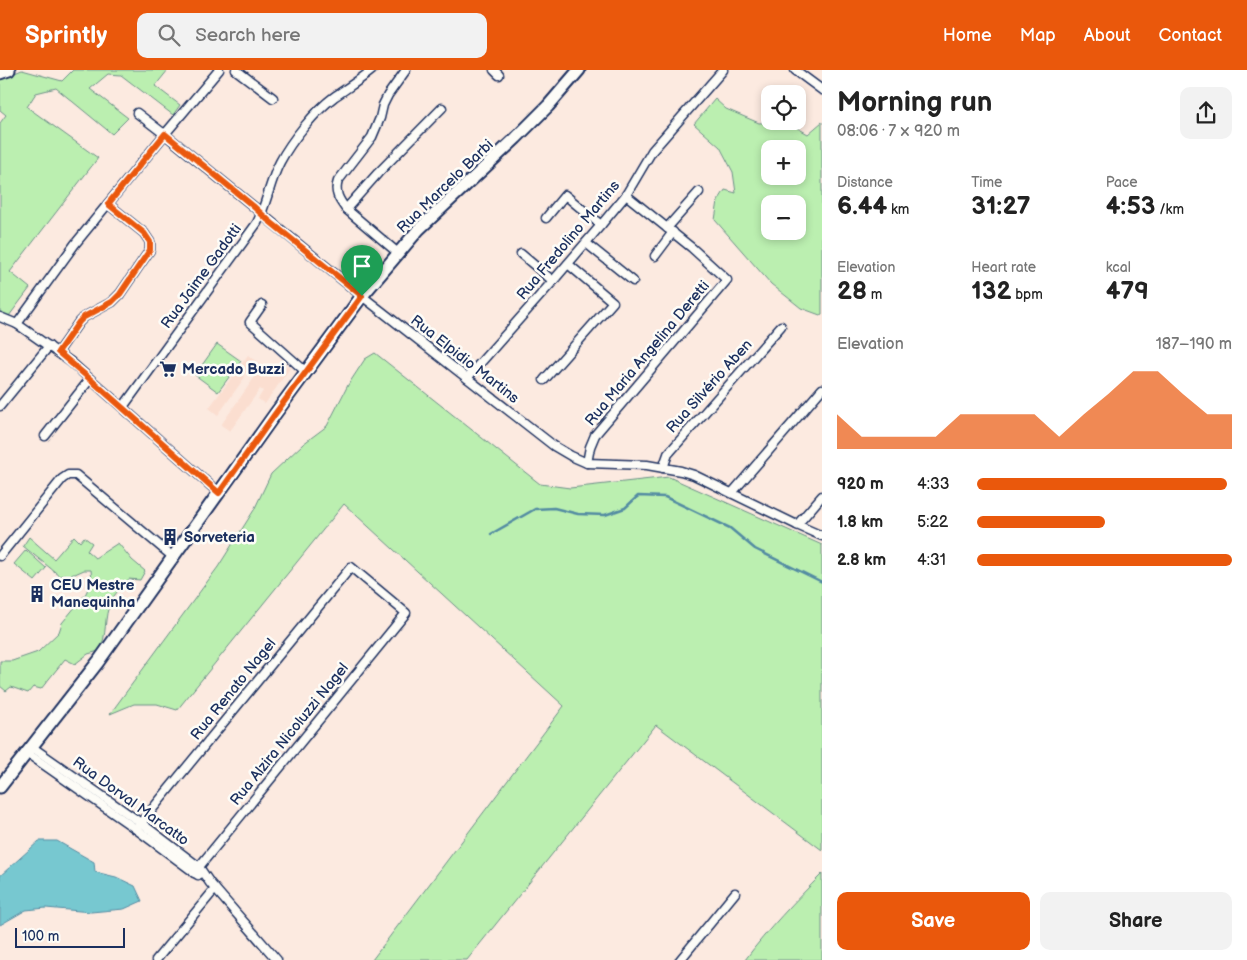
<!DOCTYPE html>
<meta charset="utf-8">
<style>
:root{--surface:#fff;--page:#f2f2f2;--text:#222;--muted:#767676;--accent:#ea580c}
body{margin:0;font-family:"Balsamiq Sans",sans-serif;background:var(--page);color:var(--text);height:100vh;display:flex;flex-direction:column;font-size:19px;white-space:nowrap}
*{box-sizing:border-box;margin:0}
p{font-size:16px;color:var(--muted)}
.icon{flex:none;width:28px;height:28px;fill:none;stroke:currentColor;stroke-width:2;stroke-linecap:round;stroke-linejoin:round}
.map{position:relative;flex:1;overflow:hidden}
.drawer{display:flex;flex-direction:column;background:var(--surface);width:425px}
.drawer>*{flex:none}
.fabs{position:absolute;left:761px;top:15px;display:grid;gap:10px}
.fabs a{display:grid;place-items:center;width:45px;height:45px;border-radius:10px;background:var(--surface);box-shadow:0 2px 8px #0003;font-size:25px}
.scale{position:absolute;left:15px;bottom:12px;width:110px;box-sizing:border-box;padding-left:5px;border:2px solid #1b2f5e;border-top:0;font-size:14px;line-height:18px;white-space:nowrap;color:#1b2f5e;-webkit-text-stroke:4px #fdfcf7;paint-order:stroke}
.pin{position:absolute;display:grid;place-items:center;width:42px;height:42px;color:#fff;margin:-51px -21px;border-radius:50% 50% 50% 0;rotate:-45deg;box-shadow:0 0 5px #0007}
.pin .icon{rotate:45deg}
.round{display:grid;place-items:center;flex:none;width:52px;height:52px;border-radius:10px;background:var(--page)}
.head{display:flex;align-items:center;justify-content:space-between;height:85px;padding:0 15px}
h1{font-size:28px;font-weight:600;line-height:38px}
.figures{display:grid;grid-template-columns:repeat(3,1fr);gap:8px;height:85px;padding:5px 15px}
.figures div{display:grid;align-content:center}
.figures b{font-size:25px;font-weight:600}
.figures small{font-size:14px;font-weight:400}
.figures p{font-size:14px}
.chart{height:140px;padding:10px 15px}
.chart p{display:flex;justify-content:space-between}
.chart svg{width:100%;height:90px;margin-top:5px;fill:var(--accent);opacity:.7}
.action{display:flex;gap:10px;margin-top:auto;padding:10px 15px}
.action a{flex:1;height:58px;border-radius:10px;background:var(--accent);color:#fff;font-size:20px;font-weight:600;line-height:58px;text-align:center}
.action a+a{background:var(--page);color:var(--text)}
ul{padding:0 15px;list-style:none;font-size:16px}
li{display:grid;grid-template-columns:80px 60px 1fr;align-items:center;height:38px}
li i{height:12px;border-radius:6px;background:var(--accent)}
header{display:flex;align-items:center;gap:30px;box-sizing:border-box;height:70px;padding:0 25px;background:var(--accent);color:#fff}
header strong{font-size:24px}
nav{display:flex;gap:28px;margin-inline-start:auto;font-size:18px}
.search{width:350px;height:45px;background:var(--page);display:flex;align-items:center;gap:12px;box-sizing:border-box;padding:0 18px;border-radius:10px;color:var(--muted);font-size:19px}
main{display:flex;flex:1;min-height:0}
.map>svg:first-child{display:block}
.built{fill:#fbded0}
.green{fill:#bbefb0;stroke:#6b8f87;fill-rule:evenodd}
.water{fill:#77c8d0;stroke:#528ba2}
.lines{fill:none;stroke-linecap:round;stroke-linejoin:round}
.stream{stroke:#528ba2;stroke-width:2.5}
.street-casing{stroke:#1b2f5e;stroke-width:11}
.secondary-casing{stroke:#1b2f5e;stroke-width:15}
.street{stroke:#fdfcf7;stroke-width:8}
.secondary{stroke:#fdfcf7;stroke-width:11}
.route-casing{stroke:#fff;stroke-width:10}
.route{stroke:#ea580c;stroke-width:6}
.labels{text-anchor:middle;stroke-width:5;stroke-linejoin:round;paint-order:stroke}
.street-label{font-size:15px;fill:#1b2f5e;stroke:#fdfcf7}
.poi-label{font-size:15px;font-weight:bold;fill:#1b2f5e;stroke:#fdfcf7;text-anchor:start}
</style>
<header>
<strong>Sprintly</strong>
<div class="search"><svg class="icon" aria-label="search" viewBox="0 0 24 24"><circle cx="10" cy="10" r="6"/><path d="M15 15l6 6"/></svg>Search here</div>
<nav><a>Home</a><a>Map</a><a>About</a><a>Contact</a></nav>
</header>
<main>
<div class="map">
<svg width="822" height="890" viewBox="0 0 822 890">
<rect width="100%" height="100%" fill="#fceae0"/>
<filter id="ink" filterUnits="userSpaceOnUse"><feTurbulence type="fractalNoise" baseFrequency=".02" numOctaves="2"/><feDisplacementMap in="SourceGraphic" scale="10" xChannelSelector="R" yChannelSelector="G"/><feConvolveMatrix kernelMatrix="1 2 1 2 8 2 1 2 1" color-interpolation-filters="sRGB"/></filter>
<g filter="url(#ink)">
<path class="built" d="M248,285L270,302L272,300L276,303L283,293L290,298L265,334L258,329L263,321L260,319L230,361L221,355L254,308L242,300L240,303L245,307L218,345L209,338Z"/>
<g class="green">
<path d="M22,0L62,11L73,0H168L155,16L180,35L173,45L121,5L108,4L90,19L128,48L112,64L56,18L36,23L27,37L98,88L10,202L30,218L9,246L0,243V53L6,45L0,40V9Z"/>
<path d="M715,29L726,39L759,53L785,51L808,64L822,52V244L820,245L801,238L771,214L715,150L718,131L725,120L736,123L733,102L720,77L694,54ZM770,79H798V106H770ZM770,134H798V161H770Z"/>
<path d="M217,274L241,291L218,322L195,305Z"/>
<path d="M375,283L540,414L570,418L669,407L822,475V780L656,655L467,890H372L564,636L344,434L177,640L157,634H134L110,644L218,497L254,440L271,404L303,374L327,356L348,315L365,289Z"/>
<path d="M74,466L80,472L84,467L92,473L87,481L95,488L118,473L132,490L145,501L140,510L129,509C123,516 115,523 111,531C103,547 108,566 99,581L88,584L75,594L65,589L41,619L33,617L28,623L11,617L6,621L0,616V591H12L38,582L59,562L62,553L85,525L92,511L91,500H84L75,504L60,506L23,476L29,467L54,489Z"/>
<path d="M26,480L46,498L35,511L14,494Z"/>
<path d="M822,804V890H745C768,859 795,831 822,804Z"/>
</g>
<path class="water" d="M39,771H57L94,792L95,802L116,807L135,816L142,831L124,839L91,842L46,838L26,840L0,855V806Z"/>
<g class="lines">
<path class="stream" d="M491,464L535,439L554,438L578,444L605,445L625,438L638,426L665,427L730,458L755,479L822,512"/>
<g class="street-casing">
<g id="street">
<path d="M236,0L273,28"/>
<path d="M494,0L499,5"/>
<path d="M795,0L822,20"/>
<path d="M137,43L172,70L253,136L269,150L362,226L554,376L571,386L587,393L647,395L681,401L694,405L797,455L822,466"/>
<path d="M346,139L378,103L442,38"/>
<path d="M546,148L565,125L601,155"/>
<path d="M667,158L699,122"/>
<path d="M586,173L633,211"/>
<path d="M398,183L346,139C339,130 334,122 338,111L372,67L380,48L383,35L388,25L406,0"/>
<path d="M521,184L553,211"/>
<path d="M655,186L673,162"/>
<path d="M262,235L250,252L306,302"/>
<path d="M0,247L17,254L71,292L219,423"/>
<path d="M17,254L75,174L165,64L219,0"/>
<path d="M58,282L79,252L84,247L112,232L120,224L150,180V172L144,163L108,134"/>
<path d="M467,308L553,211L601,155L626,125L652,81L723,0"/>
<path d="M544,310L613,232L568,194"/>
<path d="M0,336L49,276"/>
<path d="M123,337L257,153C267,133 270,111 280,92C291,71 315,41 334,27C347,18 360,10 372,0"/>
<path d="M45,366L90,309"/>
<path d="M587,393L590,377L595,365L727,210L692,178L626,125"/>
<path d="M663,398L668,384L781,256"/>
<path d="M732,423L822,319"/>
<path d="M797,455L822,426"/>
<path d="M0,486L62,409L68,405H76L173,487"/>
<path d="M32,677L141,753L199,797L210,813L277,890"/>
<path d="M27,683L136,759L198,805"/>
<path d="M136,759L351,497L406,543L194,803"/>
<path d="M156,890L215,819"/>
<path d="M680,890L735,823"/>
</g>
</g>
<g class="secondary-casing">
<g id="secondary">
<path d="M0,3L9,0"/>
<path d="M0,717L98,592L275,344L362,226L419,159L516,68L548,36L579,0"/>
</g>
</g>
<use href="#street" class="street"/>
<use href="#secondary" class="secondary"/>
</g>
</g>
<g class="lines" filter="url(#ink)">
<g class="route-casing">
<path id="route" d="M165,64L253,136L268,150L362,226L275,344L219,423L90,309L58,282L79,252L84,247L112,232L120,224L150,180V172L144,163L108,134Z"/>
</g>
<use href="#route" class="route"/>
</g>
<defs>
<g id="supermarket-bare" transform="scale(1.35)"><path d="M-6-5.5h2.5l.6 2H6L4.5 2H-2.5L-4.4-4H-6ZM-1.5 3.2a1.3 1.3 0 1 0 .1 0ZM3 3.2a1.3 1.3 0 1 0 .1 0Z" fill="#1b2f5e" stroke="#fdfcf7" stroke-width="2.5" paint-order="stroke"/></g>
<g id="building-bare" transform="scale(1.35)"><path d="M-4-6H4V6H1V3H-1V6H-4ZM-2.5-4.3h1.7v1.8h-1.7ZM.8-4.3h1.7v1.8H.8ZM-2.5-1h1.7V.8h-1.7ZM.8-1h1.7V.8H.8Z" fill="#1b2f5e" stroke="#fdfcf7" stroke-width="2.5" paint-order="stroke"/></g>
</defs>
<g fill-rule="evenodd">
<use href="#supermarket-bare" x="168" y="299"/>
<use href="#building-bare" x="170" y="467"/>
<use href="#building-bare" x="37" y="524"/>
</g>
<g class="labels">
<g class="street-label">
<text transform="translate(445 116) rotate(-44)" y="5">Rua Marcelo Barbi</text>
<text transform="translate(568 170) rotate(-50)" y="5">Rua Fredolino Martins</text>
<text transform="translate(201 206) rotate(-54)" y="5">Rua Jaime Gadotti</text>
<text transform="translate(647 283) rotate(-50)" y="5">Rua Maria Angelina Deretti</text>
<text transform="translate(465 289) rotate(38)" y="5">Rua Elpidio Martins</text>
<text transform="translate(709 316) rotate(-48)" y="5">Rua Silvério Aben</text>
<text transform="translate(233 619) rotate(-51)" y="5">Rua Renato Nagel</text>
<text transform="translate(289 664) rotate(-51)" y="5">Rua Alzira Nicoluzzi Nagel</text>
<text transform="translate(131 731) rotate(36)" y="5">Rua Dorval Marcatto</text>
</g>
<g class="poi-label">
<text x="182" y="304">Mercado Buzzi</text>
<text x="184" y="472">Sorveteria</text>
<text x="51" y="520">CEU Mestre<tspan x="51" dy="17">Manequinha</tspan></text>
</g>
</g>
</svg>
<div class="fabs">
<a><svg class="icon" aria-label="locate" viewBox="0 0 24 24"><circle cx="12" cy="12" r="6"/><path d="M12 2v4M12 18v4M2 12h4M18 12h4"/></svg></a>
<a>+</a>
<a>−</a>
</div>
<div class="scale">100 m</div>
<div class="pin" style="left:362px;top:226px;background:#1e9e55"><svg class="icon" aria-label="arrive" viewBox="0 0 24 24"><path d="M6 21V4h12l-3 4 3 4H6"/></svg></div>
</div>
<section class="drawer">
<div class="head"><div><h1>Morning run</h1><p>08:06 · 7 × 920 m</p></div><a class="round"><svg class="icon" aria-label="share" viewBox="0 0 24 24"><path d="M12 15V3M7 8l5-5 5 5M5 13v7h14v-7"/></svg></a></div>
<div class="figures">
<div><p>Distance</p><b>6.44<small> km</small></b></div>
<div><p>Time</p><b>31:27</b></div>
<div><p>Pace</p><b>4:53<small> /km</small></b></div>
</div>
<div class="figures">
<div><p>Elevation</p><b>28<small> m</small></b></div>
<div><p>Heart rate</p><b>132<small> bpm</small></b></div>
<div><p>kcal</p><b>479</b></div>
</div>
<div class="chart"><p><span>Elevation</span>187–190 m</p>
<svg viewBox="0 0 160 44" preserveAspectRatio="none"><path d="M0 44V27L10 38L20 38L30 38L40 38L50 27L60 27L70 27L80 27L90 38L100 27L110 17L120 6L130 6L140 17L150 27L160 27V44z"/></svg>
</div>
<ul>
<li><b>920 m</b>4:33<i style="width:98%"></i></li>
<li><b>1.8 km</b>5:22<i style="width:50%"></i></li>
<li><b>2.8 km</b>4:31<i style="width:100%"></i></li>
</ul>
<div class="action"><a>Save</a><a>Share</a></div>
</section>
</main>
